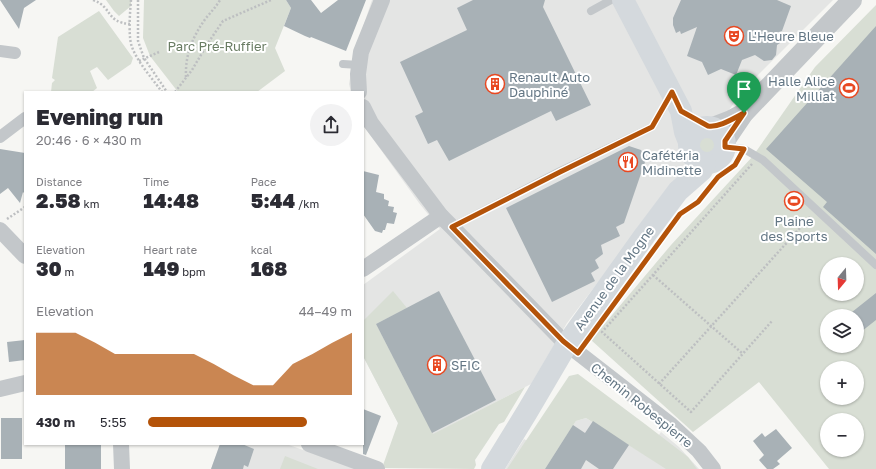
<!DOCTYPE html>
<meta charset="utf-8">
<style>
:root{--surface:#fff;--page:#f2f2f3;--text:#2b2b33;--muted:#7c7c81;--accent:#b45309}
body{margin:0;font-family:"Golos Text",sans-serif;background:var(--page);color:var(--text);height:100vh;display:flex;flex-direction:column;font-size:15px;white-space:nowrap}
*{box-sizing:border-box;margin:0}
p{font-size:13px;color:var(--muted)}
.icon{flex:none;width:22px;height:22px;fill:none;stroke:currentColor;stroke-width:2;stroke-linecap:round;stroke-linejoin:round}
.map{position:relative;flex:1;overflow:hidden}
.panel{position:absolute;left:24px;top:91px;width:340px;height:354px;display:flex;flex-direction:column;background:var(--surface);border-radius:0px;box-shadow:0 1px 3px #0004}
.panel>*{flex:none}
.needle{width:26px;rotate:199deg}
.controls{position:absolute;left:820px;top:257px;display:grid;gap:8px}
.controls a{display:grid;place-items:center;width:44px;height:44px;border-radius:50%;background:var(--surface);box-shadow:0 1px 3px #0004;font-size:20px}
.pin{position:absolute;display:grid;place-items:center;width:34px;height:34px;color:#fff;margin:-41px -17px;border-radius:50% 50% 50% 0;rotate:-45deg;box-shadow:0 0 4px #0007}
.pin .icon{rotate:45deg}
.round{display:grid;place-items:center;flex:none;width:42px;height:42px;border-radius:21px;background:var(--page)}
.head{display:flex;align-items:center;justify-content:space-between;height:68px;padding:0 12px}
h1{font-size:22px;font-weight:800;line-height:30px}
.metrics{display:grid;grid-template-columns:repeat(3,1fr);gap:6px;height:68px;padding:4px 12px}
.metrics div{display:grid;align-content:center}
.metrics b{font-size:20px;font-weight:800}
.metrics small{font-size:11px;font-weight:400}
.metrics p{font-size:11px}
.chart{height:112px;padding:8px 12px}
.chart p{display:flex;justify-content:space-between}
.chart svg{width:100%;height:72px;margin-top:4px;fill:var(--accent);opacity:.7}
ul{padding:0 12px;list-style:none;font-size:13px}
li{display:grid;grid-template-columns:64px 48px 1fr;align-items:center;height:30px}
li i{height:10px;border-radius:5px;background:var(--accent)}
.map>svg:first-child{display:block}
.built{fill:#e4e5e4}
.green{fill:#d8ded4;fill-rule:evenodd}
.building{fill:#a8b1b6}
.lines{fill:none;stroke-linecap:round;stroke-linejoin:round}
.path{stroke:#bdbfc1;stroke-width:2.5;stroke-dasharray:2 2;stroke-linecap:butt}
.service{stroke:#c3c7ca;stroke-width:8}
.pedestrian{stroke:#c3c7ca;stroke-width:12}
.minor{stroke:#c3c7ca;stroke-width:16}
.tertiary{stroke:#c3c7ca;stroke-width:20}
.secondary{stroke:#d4d9dd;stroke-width:22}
.route-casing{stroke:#fff;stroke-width:8}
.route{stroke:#b45309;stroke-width:5}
.labels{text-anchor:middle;stroke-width:4;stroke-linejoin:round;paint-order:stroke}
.poi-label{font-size:13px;fill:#647785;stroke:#fff;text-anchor:start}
.park-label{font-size:13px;fill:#697c63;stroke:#fff}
.street-label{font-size:13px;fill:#647785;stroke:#fff}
</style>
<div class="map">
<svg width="876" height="469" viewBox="0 0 876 469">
<rect width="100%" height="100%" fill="#f6f6f3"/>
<g class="built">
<path d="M372,0H833L747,86L567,323L531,384L405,449L398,423L363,356V285L440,229L419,203L363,125V92H351L349,84L355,51Z"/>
<path d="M586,418L645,455L661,432L679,447L699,469H505L524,439L553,456L576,421Z"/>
<path d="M220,444H286L358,469H211Z"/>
</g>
<g class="green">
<path d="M106,0H131V6L119,16L114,11Z"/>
<path d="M144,0H286L291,8L275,48L285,71L257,92H178L150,56L143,38Z"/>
<path d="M876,5V469H829L759,382L693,432L591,340L671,245L753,156L815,67ZM827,264H857V294H827ZM827,316H857V346H827ZM827,368H857V398H827ZM827,420H857V450H827Z"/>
<path d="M99,11L133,58L131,64L108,80L97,67L90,71L97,88L92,92H51L52,83L55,80L52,78L58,37Z"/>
<circle cx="707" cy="145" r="10"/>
<path d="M393,291L407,308L376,324L433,434L525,387L504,422L499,424L475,460L476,465L474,469L382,468L398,423L363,356V321Z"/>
<path d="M578,374L645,424L688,457L697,469H666L586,418L576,421L545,469H507L569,376Z"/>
<path d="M285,456L318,469H280Z"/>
</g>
<g class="building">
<path d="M0,0H36L24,8L19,29Z"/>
<path d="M286,0H311L321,13L338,0H366L346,51L311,37L310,38L305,36L284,26L291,8Z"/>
<path d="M473,0H545L543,7L591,105L556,121L551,111L449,161L437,140L428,144L415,116L423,112L400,62L467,30L457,8Z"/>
<path d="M681,0H777L791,6L782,31L776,33L780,43L777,45L776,55L772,60L764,61L755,55L742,60L736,75L721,69L708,75L702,62L687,56L697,27L681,34L680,31L676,33L673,25V18Z"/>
<path d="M876,26V254L823,207L827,202L766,149Z"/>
<path d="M629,146L641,150L646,159L624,223L616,227L620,236L601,245L603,254L595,260L599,268L591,273L595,281L552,302L506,208Z"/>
<path d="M0,149L25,153V194L23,192L20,203L8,188L0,194Z"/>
<path d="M363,171L379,175L376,192L384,194V199L389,201L388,206L394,207L393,212L397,213L394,224L387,223L385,230H383L382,233L375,231L363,214Z"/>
<path d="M439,291L496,400L432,433L376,324Z"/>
<path d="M876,293V320L857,335V316H847Z"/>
<path d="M25,340V360L9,362L7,342Z"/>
<path d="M363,409L381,416L366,455L363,454Z"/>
<rect x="1" y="418" width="21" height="41"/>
<path d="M593,421L629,445L613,469H599L586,460L581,469H545L573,425L585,433Z"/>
<path d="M776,429L792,448L777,461L780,464L773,469H767L759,460L764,455L753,441L762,433L765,437Z"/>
<rect x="65" y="444" width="36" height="25"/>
<path d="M220,444H242L254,449L248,467L244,465L243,469H211Z"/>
</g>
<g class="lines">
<g class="path">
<path d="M93,0C113,7 105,22 130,24"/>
<path d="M131,0C130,12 128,37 132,47C138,63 152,78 162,92"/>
<path d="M138,0V41L144,58L167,92"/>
<path d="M139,61L159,52"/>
<path d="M186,77C185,54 193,36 206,18C211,12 216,7 220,0"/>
<path d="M175,92L192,70L208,43L223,21L271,0"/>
<path d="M752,164L602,332L691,412L772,321"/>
<path d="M718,177L735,165L738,159"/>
<path d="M688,208L698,202L707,190"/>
<path d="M7,219L25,207"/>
<path d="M653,275L743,354"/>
<path d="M659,384L810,217"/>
</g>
<g class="service">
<path d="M591,11L611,0"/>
<path d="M343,64L359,65"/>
<path d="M725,147L744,149L763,160L876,265"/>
<path d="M452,227L560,171L652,127L670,96"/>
</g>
<g class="pedestrian">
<path d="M0,51L15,53"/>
<path d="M0,137L25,118"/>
</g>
<g class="minor">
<path d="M359,92L358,74L361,52L382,0"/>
<path d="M363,107L371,123L441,216L452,227L563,341L671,425L699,451L713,469"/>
<path d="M0,230L25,256"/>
<path d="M363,269L441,216"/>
<path d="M0,389L25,383"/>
<path d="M121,444L122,469"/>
<path d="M309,444L377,469"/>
</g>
<g class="tertiary">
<path d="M713,127L731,120L744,113"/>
<path d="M725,141L744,113L852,0"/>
</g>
<g class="secondary">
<path d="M623,0L681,111L685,132L689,142"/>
<circle cx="707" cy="145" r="18"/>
<path d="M492,469L527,412L567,344L645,235L678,191L702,170L705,163"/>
</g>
</g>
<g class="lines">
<g class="route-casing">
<path id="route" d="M672,92L681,111L708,126C719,128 734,118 744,113L725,141V147L744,149L735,165L718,177L698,202L680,214L578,353L563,341L452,227L560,172L652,127Z"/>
</g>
<use href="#route" class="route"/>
</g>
<defs>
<g id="theatre-ring" transform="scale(1)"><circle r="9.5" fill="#fff" stroke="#e84821" stroke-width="1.5"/><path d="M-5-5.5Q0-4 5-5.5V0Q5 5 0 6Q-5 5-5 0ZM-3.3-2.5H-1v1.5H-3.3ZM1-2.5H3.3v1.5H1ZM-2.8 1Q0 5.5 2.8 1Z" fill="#e84821"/></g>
<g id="building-ring" transform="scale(1)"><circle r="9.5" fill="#fff" stroke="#e84821" stroke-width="1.5"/><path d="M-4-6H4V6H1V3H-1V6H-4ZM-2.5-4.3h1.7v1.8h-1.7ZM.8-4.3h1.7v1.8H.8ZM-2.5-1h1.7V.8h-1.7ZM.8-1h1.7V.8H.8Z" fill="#e84821"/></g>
<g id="stadium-ring" transform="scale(1)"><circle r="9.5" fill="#fff" stroke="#e84821" stroke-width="1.5"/><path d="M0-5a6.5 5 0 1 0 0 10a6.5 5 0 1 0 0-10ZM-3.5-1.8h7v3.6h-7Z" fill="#e84821"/></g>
<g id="restaurant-ring" transform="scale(1)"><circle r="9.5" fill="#fff" stroke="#e84821" stroke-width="1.5"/><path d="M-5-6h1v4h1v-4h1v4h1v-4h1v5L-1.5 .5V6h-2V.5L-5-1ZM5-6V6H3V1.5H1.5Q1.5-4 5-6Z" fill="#e84821"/></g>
</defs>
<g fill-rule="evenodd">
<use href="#theatre-ring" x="734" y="36"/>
<use href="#building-ring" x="495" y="84"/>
<use href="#stadium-ring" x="849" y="88"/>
<use href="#restaurant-ring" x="628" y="162"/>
<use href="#stadium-ring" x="794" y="201"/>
<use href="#building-ring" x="437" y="365"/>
</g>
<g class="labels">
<g class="poi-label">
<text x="748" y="41">L'Heure Bleue</text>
<text x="509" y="82">Renault Auto<tspan x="509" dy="15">Dauphiné</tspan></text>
<text x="835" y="86" text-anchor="end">Halle Alice<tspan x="835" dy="15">Milliat</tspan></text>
<text x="642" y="160">Cafétéria<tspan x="642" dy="15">Midinette</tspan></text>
<text x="794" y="226" text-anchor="middle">Plaine<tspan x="794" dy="15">des Sports</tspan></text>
<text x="451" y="370">SFIC</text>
</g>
<g class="park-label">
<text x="217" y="51">Parc Pré-Ruffier</text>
</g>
<g class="street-label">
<text transform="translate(614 278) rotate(-54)" y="5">Avenue de la Mogne</text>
<text transform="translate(642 405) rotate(39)" y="5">Chemin Robespierre</text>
</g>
</g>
</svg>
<div class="controls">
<a><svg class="needle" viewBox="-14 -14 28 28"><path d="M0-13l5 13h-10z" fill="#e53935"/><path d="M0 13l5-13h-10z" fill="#7c7c81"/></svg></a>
<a><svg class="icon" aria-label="layers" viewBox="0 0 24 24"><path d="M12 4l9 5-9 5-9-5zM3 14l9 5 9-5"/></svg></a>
<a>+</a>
<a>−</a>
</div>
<div class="pin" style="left:744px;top:113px;background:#1e9e55"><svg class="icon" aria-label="arrive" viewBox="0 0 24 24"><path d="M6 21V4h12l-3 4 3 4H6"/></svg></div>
<section class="panel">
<div class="head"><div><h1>Evening run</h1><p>20:46 · 6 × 430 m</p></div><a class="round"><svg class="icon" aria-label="share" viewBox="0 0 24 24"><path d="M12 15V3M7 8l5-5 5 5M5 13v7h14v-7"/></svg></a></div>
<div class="metrics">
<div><p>Distance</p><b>2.58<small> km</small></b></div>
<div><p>Time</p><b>14:48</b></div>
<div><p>Pace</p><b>5:44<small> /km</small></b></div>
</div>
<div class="metrics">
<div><p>Elevation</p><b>30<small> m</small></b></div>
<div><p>Heart rate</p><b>149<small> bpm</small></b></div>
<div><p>kcal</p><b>168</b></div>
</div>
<div class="chart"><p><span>Elevation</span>44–49 m</p>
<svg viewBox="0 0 160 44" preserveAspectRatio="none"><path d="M0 44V6L10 6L20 6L30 12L40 19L50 19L60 19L70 19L80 19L90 25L100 32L110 38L120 38L130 25L140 19L150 12L160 6V44z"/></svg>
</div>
<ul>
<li><b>430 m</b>5:55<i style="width:78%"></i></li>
</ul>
</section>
</div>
